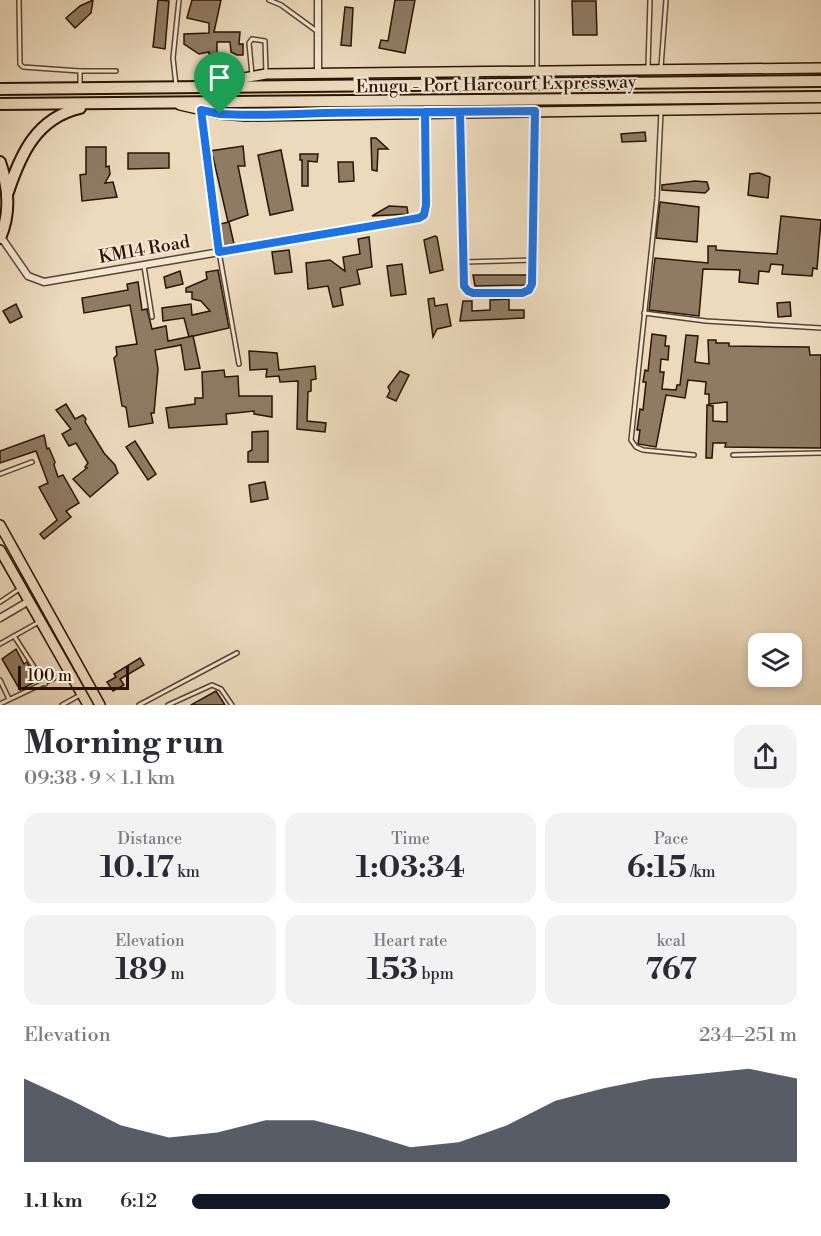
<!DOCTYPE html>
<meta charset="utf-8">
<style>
:root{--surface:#fff;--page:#f2f2f3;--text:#2b2b33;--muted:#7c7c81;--accent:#111827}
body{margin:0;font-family:"Libre Bodoni",serif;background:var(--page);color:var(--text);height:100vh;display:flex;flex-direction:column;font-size:22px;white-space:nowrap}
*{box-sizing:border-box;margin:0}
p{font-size:20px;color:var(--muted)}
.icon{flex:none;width:33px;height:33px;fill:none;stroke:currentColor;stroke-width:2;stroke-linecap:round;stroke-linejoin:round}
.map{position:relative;height:705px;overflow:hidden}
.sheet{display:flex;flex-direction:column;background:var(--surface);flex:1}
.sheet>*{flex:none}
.fabs{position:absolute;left:748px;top:633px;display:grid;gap:12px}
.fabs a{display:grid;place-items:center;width:54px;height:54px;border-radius:12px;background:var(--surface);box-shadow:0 3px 9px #0003;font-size:30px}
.scale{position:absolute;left:18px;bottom:15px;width:111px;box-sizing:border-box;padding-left:6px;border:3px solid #2a1401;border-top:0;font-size:16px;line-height:21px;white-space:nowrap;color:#2a1401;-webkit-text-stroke:4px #f3e7d4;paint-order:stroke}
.pin{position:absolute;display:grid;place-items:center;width:51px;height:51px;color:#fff;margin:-62px -26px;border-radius:50% 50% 50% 0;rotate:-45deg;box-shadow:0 0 6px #0007}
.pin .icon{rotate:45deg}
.round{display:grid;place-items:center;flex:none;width:63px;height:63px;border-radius:18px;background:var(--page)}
.headline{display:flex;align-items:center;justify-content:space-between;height:102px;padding:0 24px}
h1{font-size:33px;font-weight:700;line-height:45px}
.metrics{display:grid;grid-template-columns:repeat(3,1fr);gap:9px;height:102px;padding:6px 24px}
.metrics div{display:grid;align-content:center;border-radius:15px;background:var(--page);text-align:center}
.metrics b{font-size:30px;font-weight:700}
.metrics small{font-size:16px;font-weight:400}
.metrics p{font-size:16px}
.chart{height:168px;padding:12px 24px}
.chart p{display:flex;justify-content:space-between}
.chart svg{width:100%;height:108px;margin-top:6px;fill:var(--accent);opacity:.7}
ul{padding:0 24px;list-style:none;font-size:20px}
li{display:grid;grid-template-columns:96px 72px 1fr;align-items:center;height:45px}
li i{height:15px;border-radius:8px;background:var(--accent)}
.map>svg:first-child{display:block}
.building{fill:#8f7b63;stroke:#2a1401;stroke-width:1.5}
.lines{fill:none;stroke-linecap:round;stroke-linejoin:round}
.service-casing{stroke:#5a4630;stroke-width:6}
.minor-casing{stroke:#5a4630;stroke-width:9}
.primary-casing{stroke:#2a1401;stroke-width:12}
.trunk-casing{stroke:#2a1401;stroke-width:14}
.service{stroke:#f3e7d4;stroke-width:3}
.minor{stroke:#f3e7d4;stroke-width:6}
.primary{stroke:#ecdabd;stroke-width:9}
.trunk{stroke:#ecdabd;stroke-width:10}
.route-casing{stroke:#fff;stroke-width:12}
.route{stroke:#1a73e8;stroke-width:8}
.labels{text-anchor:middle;stroke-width:4.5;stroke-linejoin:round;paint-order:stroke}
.street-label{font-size:18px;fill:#2a1401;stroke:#f3e7d4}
</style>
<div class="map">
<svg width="821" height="705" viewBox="0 0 821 705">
<rect width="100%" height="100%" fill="#ecdabd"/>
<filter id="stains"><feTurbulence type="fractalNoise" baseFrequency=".00333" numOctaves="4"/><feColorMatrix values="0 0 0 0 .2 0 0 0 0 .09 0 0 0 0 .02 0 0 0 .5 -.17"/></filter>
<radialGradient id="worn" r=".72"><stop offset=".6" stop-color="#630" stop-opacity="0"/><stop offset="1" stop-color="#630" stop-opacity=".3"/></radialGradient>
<g class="building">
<path d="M93,0L91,13L75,28L66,18L80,6Z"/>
<path d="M158,0L169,1L165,49L153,47Z"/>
<path d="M192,0H221L214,32H240L239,44H243V55H237L231,52L230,42H217V55L209,54V52L199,54L184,44V34L209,33V23L187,18Z"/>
<path d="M395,0H415L405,53L379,48L381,40L388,41Z"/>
<path d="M572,1H596L597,35H573Z"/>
<path d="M345,7L353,8L351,46L341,45Z"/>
<path d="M645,132L646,141L622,142L621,134Z"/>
<path d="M371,138H376L388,149H378L377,171L372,170Z"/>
<path d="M243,146L245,166H238L248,215L228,222L213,157H211L210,151Z"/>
<path d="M86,147H106V167L109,166L110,174L105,183L113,182L117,197L82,201L80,175L86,174Z"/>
<path d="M281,150L293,210L270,215L258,155Z"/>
<path d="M128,153H169V168L128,169Z"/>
<path d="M300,154H318L317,162L308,161V186H302V160H300Z"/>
<path d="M338,162H353L354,181L339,182Z"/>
<path d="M759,173L770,177L768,198L748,195L750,174Z"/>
<path d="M695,181L707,182L709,189L705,193L662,190V185Z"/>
<path d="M660,202L699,207L697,242L656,238Z"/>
<path d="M389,206L407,207L408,214L372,216Z"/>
<path d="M781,216L821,220L817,269L813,268L812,276L782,274L783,265L771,264L769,272L759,271L758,284L739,282L740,270L703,269L699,316L649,310L655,258L708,263V246H716V250L777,254Z"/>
<path d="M229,222L234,244L223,246L220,224Z"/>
<path d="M435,236L437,237L443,270L430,273L424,240Z"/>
<path d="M369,237L372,267L357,270L360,284L340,288L343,305L333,307L328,286L308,289L306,263L330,260L345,271L343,257L360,254L358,239Z"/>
<path d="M289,250L292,272L275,274L272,252Z"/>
<path d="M402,264L406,294L391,296L387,266Z"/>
<path d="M218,270L229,328L189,337L184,318L163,321L162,308L191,304L192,315L210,311L201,301L192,299V292H186V288L207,279L206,272Z"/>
<path d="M180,271L183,284L166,288L164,277Z"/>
<path d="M473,275H530L527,285L475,286Z"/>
<path d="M138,282L142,310L147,309L152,329L166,326L168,341L193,336L200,368L185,370L181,345L155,350L158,369L154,413H151L153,423L129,427L126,407L122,406L114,358L117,355L116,347L137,344L130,305L84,313L82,298L128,290L127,284Z"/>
<path d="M434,298L435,306L447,304L451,326L437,329L433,337L428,299Z"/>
<path d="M509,299V310H524V318L460,321L463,301H472V311L490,310V300Z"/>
<path d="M790,302L791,316L778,317L777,303Z"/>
<path d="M16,304L22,317L10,323L3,311Z"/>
<path d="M652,334L666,336L665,346H669L668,360L661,359L660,372H664L662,389L676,390L677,385H680L686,335L698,336L695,362L709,364L708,340H716V343H729V346L809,347L810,355H821V448L725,447L726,443H713L712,458H706L707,405L713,406V421L727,422V402L709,404V394H705L706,382L688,380L685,398L666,395L656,447L638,444L640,430H637L640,409L643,410L646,382H643L645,370L648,371Z"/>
<path d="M249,351L277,353L279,370L315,366L316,379L311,380V391L308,392L307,421L326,423L325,432L297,429L298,381L280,382L279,376L266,377L267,369L250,370Z"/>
<path d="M224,370L225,377L238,376L239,396H272V417L254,414V411L226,414L227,424L169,428L166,408L195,404V398H203L202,372Z"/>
<path d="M400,371L409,375L396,401L387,397L390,391L388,387Z"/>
<path d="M66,404L75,419L83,415L86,419L85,422L104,453L115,465L118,473L90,497L73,479L87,468L85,467L88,463L76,443L69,446L62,434L71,429L56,410Z"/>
<path d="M268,431V462H248V452L252,450V432Z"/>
<path d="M44,435L47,449L49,448L55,462L54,465L58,477L63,475L79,503L66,511L71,517L44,539L40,534L57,520L39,487L48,483L36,451L0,463V451Z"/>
<path d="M135,441L156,474L148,480L126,447Z"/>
<path d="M265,482L268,499L251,502L249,485Z"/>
<path d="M16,649L24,664L27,662L29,666L35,682L20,690L2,659Z"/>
<path d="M140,658L144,665L120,679L124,685L113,691L107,682L116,677L114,674Z"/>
<path d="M216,691L225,705H191Z"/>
</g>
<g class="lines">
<g class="service-casing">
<g id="service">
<path d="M19,0L20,64L23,67L80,71V85"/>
<path d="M269,0L281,5L318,32"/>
<path d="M648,67L650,0"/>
<path d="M661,67L666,0"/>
<path d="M537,70V0"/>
<path d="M80,71H116"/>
<path d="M252,75L249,43L252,39L265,41L266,73"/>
<path d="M176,85L173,58L179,0"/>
<path d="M661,111L657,198L631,440L636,447L643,450L694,455"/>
<path d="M201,112L219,252L239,364"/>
<path d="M460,113L464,286L468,291L473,293H522C536,288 533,273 534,260L535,113"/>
<path d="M464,262L534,260"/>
<path d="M144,266L152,317"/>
<path d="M644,313L706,321L821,328"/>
<path d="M733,455L821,453"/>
<path d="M0,474L32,462"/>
<path d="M0,602L21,588"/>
<path d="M14,636L45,684"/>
<path d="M0,644L39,622"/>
<path d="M0,680L9,699"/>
<path d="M0,704L67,672"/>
<path d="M62,705L80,695"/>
<path d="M139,705L237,653"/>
<path d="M168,705L212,685L221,689L232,705"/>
</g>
</g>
<g class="minor-casing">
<g id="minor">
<path d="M318,0V74"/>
<path d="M1,237L28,276L44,282L419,218L424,215L426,205L425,112"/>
<path d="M0,618L29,601"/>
</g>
</g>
<g class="primary-casing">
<g id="primary">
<path d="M209,84L266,74L821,68"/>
<path d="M180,105L220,114L246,116L821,108"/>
<path d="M0,525L100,705"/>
<path d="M0,550L88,705"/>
</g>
</g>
<g class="trunk-casing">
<g id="trunk">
<path d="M0,89L821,81"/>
<path d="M0,104L821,97"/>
<path d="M0,162C9,188 11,213 0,238"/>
<path d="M8,192C21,153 37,118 80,108"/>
</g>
</g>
<use href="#service" class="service"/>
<use href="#minor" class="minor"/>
<use href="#primary" class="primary"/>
<use href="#trunk" class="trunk"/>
</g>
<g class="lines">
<g class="route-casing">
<path id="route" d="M220,114C255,116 290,114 326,113C370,112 415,112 460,112L464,286L468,291L473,293H522L529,290L532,284L535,111L425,112L426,205L424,215L419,218L219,252L201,110L220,114"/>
</g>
<use href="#route" class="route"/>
</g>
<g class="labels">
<g class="street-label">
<text transform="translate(496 84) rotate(-1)" y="6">Enugu - Port Harcourt Expressway</text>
<text transform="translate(144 249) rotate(-10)" y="6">KM14 Road</text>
</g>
</g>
<rect width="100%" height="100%" filter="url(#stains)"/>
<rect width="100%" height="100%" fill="url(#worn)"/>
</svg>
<div class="fabs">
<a><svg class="icon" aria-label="layers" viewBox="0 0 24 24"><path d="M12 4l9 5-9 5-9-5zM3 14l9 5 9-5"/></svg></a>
</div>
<div class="scale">100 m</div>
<div class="pin" style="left:220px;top:114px;background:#1e9e55"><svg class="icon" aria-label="arrive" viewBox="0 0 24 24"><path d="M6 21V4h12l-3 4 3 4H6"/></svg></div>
</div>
<section class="sheet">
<div class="headline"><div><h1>Morning run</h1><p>09:38 · 9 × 1.1 km</p></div><a class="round"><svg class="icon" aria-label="share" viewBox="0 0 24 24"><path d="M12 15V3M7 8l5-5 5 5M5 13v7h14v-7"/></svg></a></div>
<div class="metrics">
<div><p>Distance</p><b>10.17<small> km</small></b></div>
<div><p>Time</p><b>1:03:34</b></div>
<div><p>Pace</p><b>6:15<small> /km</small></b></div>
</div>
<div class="metrics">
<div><p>Elevation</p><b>189<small> m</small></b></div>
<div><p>Heart rate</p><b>153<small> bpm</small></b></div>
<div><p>kcal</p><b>767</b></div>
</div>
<div class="chart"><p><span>Elevation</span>234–251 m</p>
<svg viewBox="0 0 160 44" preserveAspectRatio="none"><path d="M0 44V10L10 19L20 29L30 34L40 32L50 27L60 27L70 32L80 38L90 36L100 29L110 19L120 14L130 10L140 8L150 6L160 10V44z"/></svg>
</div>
<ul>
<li><b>1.1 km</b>6:12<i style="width:79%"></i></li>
</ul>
</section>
